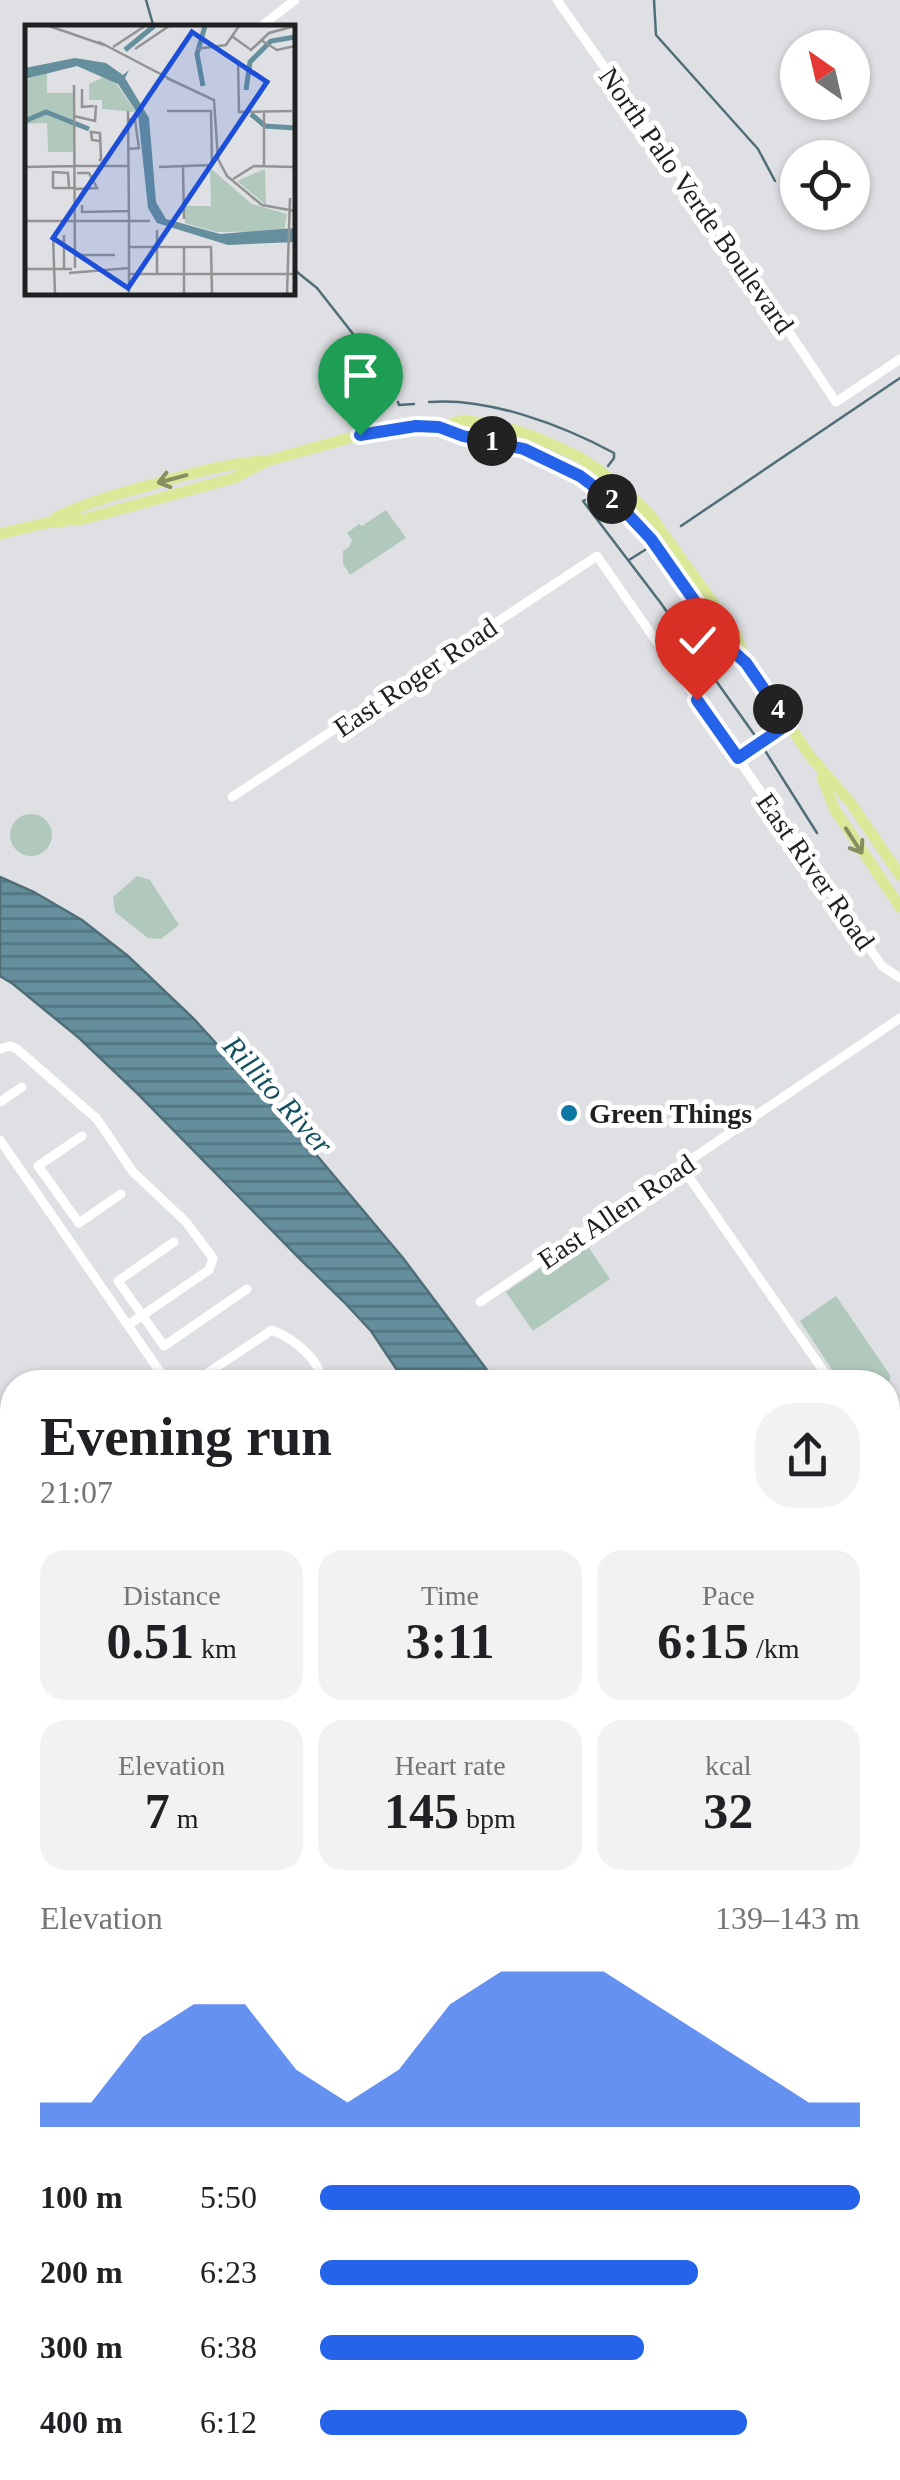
<!DOCTYPE html>
<meta charset="utf-8">
<style>
:root{--surface:#fff;--page:#f2f2f2;--text:#202124;--muted:#757577;--accent:#2563eb}
body{margin:0;font-family:"Times New Roman",serif;background:var(--page);color:var(--text);height:100vh;display:flex;flex-direction:column;font-size:38px;white-space:nowrap}
*{box-sizing:border-box;margin:0}
p{font-size:32px;color:var(--muted)}
.icon{flex:none;width:55px;height:55px;fill:none;stroke:currentColor;stroke-width:2;stroke-linecap:round;stroke-linejoin:round}
.map{position:relative;flex:1;overflow:hidden}
.side{position:absolute;left:0px;top:1370px;width:900px;height:1110px;display:flex;flex-direction:column;background:var(--surface);border-radius:40px 40px 0 0;box-shadow:0 2px 8px #0004}
.side>*{flex:none}
.needle{width:65px;rotate:326deg}
.tools{position:absolute;left:780px;top:30px;display:grid;gap:20px}
.tools a{display:grid;place-items:center;width:90px;height:90px;border-radius:50%;background:var(--surface);box-shadow:0 2px 8px #0004;font-size:50px}
.pin{position:absolute;display:grid;place-items:center;width:85px;height:85px;color:#fff;margin:-102px -42px;border-radius:50% 50% 50% 0;rotate:-45deg;box-shadow:0 0 10px #0007}
.pin .icon{rotate:45deg}
.km{position:absolute;width:50px;height:50px;margin:-25px;border-radius:50%;background:#222;color:#fff;font-size:28px;line-height:50px;text-align:center}
.round{display:grid;place-items:center;flex:none;width:105px;height:105px;border-radius:40px;background:var(--page)}
.overview{display:flex;align-items:center;justify-content:space-between;height:170px;padding:0 40px}
h1{font-size:55px;font-weight:700;line-height:75px}
.stats{display:grid;grid-template-columns:repeat(3,1fr);gap:15px;height:170px;padding:10px 40px}
.stats div{display:grid;align-content:center;border-radius:25px;background:var(--page);text-align:center}
.stats b{font-size:50px;font-weight:700}
.stats small{font-size:28px;font-weight:400}
.stats p{font-size:28px}
.chart{height:280px;padding:20px 40px}
.chart p{display:flex;justify-content:space-between}
.chart svg{width:100%;height:180px;margin-top:10px;fill:var(--accent);opacity:.7}
ul{padding:0 40px;list-style:none;font-size:32px}
li{display:grid;grid-template-columns:160px 120px 1fr;align-items:center;height:75px}
li i{height:25px;border-radius:12px;background:var(--accent)}
.map>svg:first-child{display:block}
.garden{fill:#b1c9bc}
.water{fill:url(#water-rules);stroke:#506e78;stroke-width:2.5}
.lines{fill:none;stroke-linecap:round;stroke-linejoin:round}
.stream{stroke:#506e78;stroke-width:2.5}
.minor{stroke:#fff;stroke-width:9}
.major{stroke:#dae998;stroke-width:11}
.oneway{stroke:#868f62}
.route-casing{stroke:#fff;stroke-width:20}
.route{stroke:#2563eb;stroke-width:12}
.poi-dot{fill:#0c77a2;stroke:#fff;stroke-width:4}
.labels{text-anchor:middle;stroke-width:10;stroke-linejoin:round;paint-order:stroke}
.street-label{font-size:28px;fill:#1f2021;stroke:#fff}
.poi-label{font-size:28px;font-weight:bold;fill:#1f2021;stroke:#fff;text-anchor:start}
.water-label{font-size:30px;font-style:italic;fill:#134f5f;stroke:#fff}
.inset-river{fill:none;stroke:#658f9d;stroke-width:5}
.inset-road{fill:none;stroke:#929395;stroke-width:2.5}
.view{fill:#1d4ed8;fill-opacity:0.15;stroke:#1d4ed8;stroke-width:5}
.inset-edge{fill:none;stroke:#1f2021;stroke-width:5}
</style>
<div class="map">
<svg width="900" height="2480" viewBox="0 0 900 2480">
<defs>
<pattern id="water-rules" width="6" height="5" patternUnits="userSpaceOnUse" patternTransform="scale(2.5)"><rect width="6" height="5" fill="#658f9d"/><path d="M0 2.5h6" fill="none" stroke="#537480"/></pattern>
</defs>
<rect width="100%" height="100%" fill="#dfe0e3"/>
<g class="garden">
<path d="M386,510L406,538L350,575L343,564V551L349,547L352,540L347,533L359,524L362,526Z"/>
<circle cx="31" cy="835" r="21"/>
<path d="M137,876L150,880L179,925L161,939L148,938L115,912L113,897Z"/>
<path d="M583,1239L610,1279L533,1331L506,1292Z"/>
<path d="M836,1296L890,1375V1381L887,1382H840L800,1321Z"/>
</g>
<g class="water">
<path d="M0,877L34,892L82,920L128,956L195,1020L314,1152L403,1258L496,1382H405L371,1331L344,1302L299,1258L137,1093L79,1038L13,984L0,976Z"/>
<path d="M900,1679V1779L888,1781V1683Z"/>
</g>
<g class="lines">
<g class="stream">
<path d="M146,0L154,28"/>
<path d="M654,0L656,35L758,149L775,181"/>
<path d="M292,268L317,288L390,381L393,389"/>
<path d="M398,402L399,405L414,404"/>
<path d="M429,402C488,397 562,425 614,453V458L608,466"/>
<path d="M585,500L583,501L660,602L756,737"/>
<path d="M681,526L900,378"/>
<path d="M629,560L648,548"/>
<path d="M764,749L817,833"/>
<path d="M888,1954L894,1963"/>
</g>
<g class="minor">
<path d="M557,0L746,268L836,402L900,359"/>
<path d="M259,28L295,0"/>
<path d="M737,758L788,724"/>
<path d="M232,797L597,556L882,966L900,978"/>
<path d="M0,1049L10,1046L17,1049L97,1119L133,1172L186,1222L213,1258L209,1270L128,1325"/>
<path d="M0,1102L22,1087"/>
<path d="M82,1136L38,1166L79,1223L121,1194"/>
<path d="M0,1140L167,1382"/>
<path d="M682,1167L831,1382"/>
<path d="M174,1242L118,1281L164,1346L247,1289"/>
<path d="M480,1302L900,1018"/>
<path d="M194,1382L272,1330C294,1339 319,1358 322,1382"/>
<path d="M0,1460L12,1451"/>
<path d="M888,1465L900,1483"/>
<path d="M0,1529L12,1547"/>
<path d="M0,1622L12,1613"/>
<path d="M0,1703L2,1721L0,1742"/>
<path d="M0,1755L12,1759"/>
<path d="M0,1900L12,1891"/>
<path d="M888,1944L900,1963"/>
<path d="M3,1964L12,1958"/>
<path d="M888,1994L900,1985"/>
<path d="M0,2086L12,2104"/>
<path d="M0,2299L12,2291"/>
<path d="M888,2321L900,2312"/>
<path d="M0,2450L12,2441"/>
<path d="M127,2468L136,2480"/>
<path d="M259,2468L267,2480"/>
<path d="M659,2468L668,2480"/>
<path d="M0,2469L7,2480"/>
<path d="M305,2480L323,2468"/>
<path d="M537,2480L555,2468"/>
</g>
<g class="major">
<path d="M439,427C466,437 494,440 521,448C572,464 619,498 652,540C684,580 707,628 745,662"/>
<path d="M55,518C89,501 125,492 161,482C195,473 228,463 263,461"/>
<path d="M0,534L46,523L84,519L234,478L267,461L360,435L416,426L439,427L464,420L515,430L538,438L579,457L596,468L625,490L650,515L736,635L747,663L810,756L850,802L900,875"/>
<path d="M822,778L835,810L900,907"/>
<path d="M0,2272L12,2263"/>
<path d="M888,2437L900,2456"/>
</g>
</g>
<defs><path id="oneway-shaft" d="M-6 0H5M1.5-3L5.5 0L1.5 3" fill="none" stroke-width="1.6" stroke-linecap="round" stroke-linejoin="round" transform="scale(2.5)"/></defs>
<g class="oneway">
<use href="#oneway-shaft" transform="translate(172 479) rotate(165)"/>
<use href="#oneway-shaft" transform="translate(854 841) rotate(57)"/>
</g>
<g class="lines">
<g class="route-casing">
<path id="route" d="M360,435L416,426L439,427L463,436L524,449L580,476L620,506L651,539L724,643L746,663L788,724L738,758L697,700"/>
</g>
<use href="#route" class="route"/>
</g>
<circle class="poi-dot" cx="569" cy="1113" r="10"/>
<g class="labels">
<g class="street-label">
<text transform="translate(697 200) rotate(55)" y="10">North Palo Verde Boulevard</text>
<text transform="translate(415 677) rotate(-34)" y="10">East Roger Road</text>
<text transform="translate(816 871) rotate(55)" y="10">East River Road</text>
<text transform="translate(616 1211) rotate(-34)" y="10">East Allen Road</text>
</g>
<g class="poi-label">
<text x="589" y="1123">Green Things</text>
</g>
<g class="water-label">
<text transform="translate(278 1095) rotate(48)" y="10">Rillito River</text>
</g>
</g>
<g transform="translate(25 25)">
<rect width="270" height="270" fill="#dfe0e3"/>
<path d="M22,48V68H48V127H23L22,98L0,99V55ZM185,143L227,179L262,189L259,206L191,207L160,198V181H186ZM240,144L241,180L212,156Z" fill="#b1c9bc"/>
<path d="M79,52L90,57L111,87L77,84V75H64V59Z" fill="#b1c9bc"/>
<path d="M50,33L81,38L98,50L104,45L100,53L124,93L131,177L141,194L195,209L270,203V217L203,220L132,198L123,183L113,89L93,59L52,41L0,54V43Z" fill="#658f9d"/>
<path class="inset-river" d="M100,25L129,1M178,61L172,29L180,1M221,65L225,37L246,16L270,12M226,89L240,101L270,103M0,96L21,87L64,104"/>
<path class="inset-road" d="M24,1L79,20H80L73,17M208,12L226,25L244,8L270,1M236,15L252,25L270,21M80,20L145,54M88,22L120,1M110,24L144,1M171,24L201,20L214,1M213,35L214,87L267,86M142,53L189,75L193,134L202,151L237,180L270,186M49,60L50,243M57,64V82L69,81M103,86L104,196H125M239,87V141M49,91L70,96L71,80M103,94L110,95L114,123L103,124M74,136L76,134L75,108L66,107L67,115L75,116M50,141H104M0,142L49,141M134,142L187,140L186,86H142M158,142L159,194M208,154L229,141L270,142M44,163L43,148L28,147V162L29,163H50H44M50,164L72,163L64,148H52M57,180V187L104,186M0,196H104V269M132,205V249M28,210L30,269M39,210V245M104,222H186L187,269M159,222V269M50,230H90M0,244H47M44,248L104,243M104,249H270M262,269L265,173"/>
<path class="view" d="M167,7L242,57L103,263L28,213Z"/>
<rect width="270" height="270" class="inset-edge"/>
</g>
</svg>
<div class="tools">
<a><svg class="needle" viewBox="-14 -14 28 28"><path d="M0-13l5 13h-10z" fill="#e53935"/><path d="M0 13l5-13h-10z" fill="#757577"/></svg></a>
<a><svg class="icon" aria-label="locate" viewBox="0 0 24 24"><circle cx="12" cy="12" r="6"/><path d="M12 2v4M12 18v4M2 12h4M18 12h4"/></svg></a>
</div>
<div class="pin" style="left:360px;top:435px;background:#1e9e55"><svg class="icon" aria-label="arrive" viewBox="0 0 24 24"><path d="M6 21V4h12l-3 4 3 4H6"/></svg></div>
<div class="pin" style="left:697px;top:700px;background:#d93025"><svg class="icon" aria-label="check" viewBox="0 0 24 24"><path d="M5 12l5 5 9-10"/></svg></div>
<b class="km" style="left:492px;top:441px">1</b>
<b class="km" style="left:612px;top:499px">2</b>
<b class="km" style="left:778px;top:709px">4</b>
<section class="side">
<div class="overview"><div><h1>Evening run</h1><p>21:07</p></div><a class="round"><svg class="icon" aria-label="share" viewBox="0 0 24 24"><path d="M12 15V3M7 8l5-5 5 5M5 13v7h14v-7"/></svg></a></div>
<div class="stats">
<div><p>Distance</p><b>0.51<small> km</small></b></div>
<div><p>Time</p><b>3:11</b></div>
<div><p>Pace</p><b>6:15<small> /km</small></b></div>
</div>
<div class="stats">
<div><p>Elevation</p><b>7<small> m</small></b></div>
<div><p>Heart rate</p><b>145<small> bpm</small></b></div>
<div><p>kcal</p><b>32</b></div>
</div>
<div class="chart"><p><span>Elevation</span>139–143 m</p>
<svg viewBox="0 0 160 44" preserveAspectRatio="none"><path d="M0 44V38L10 38L20 22L30 14L40 14L50 30L60 38L70 30L80 14L90 6L100 6L110 6L120 14L130 22L140 30L150 38L160 38V44z"/></svg>
</div>
<ul>
<li><b>100 m</b>5:50<i style="width:100%"></i></li>
<li><b>200 m</b>6:23<i style="width:70%"></i></li>
<li><b>300 m</b>6:38<i style="width:60%"></i></li>
<li><b>400 m</b>6:12<i style="width:79%"></i></li>
</ul>
</section>
</div>
